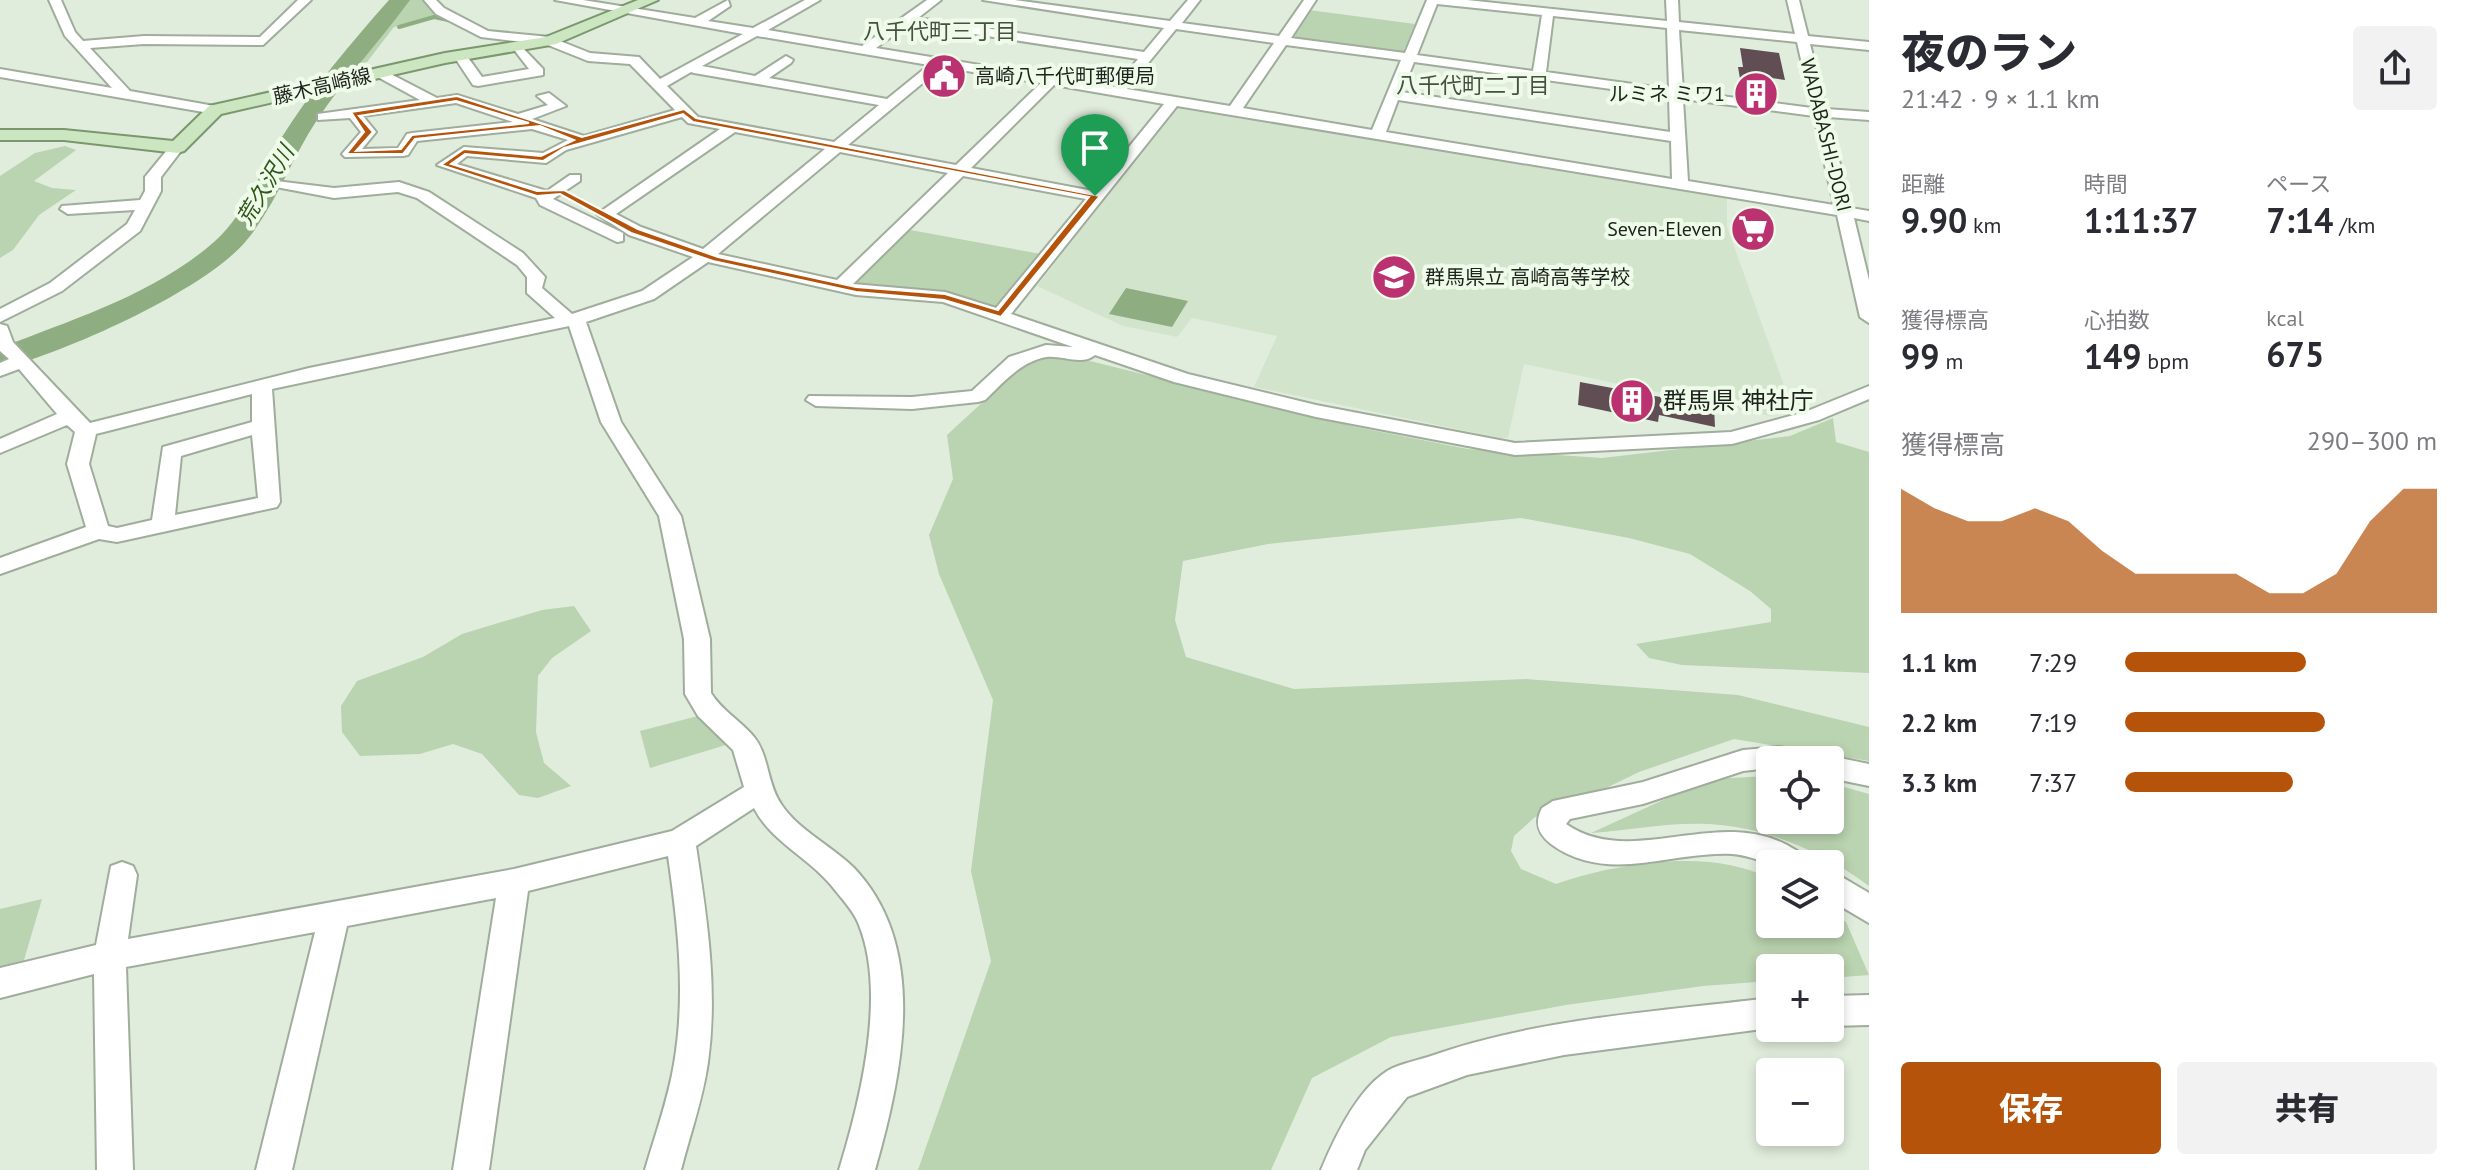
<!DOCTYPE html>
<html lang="ja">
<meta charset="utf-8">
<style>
:root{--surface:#fff;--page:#f2f2f3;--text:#2b2b33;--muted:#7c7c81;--accent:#b45309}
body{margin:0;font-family:"PT Sans","Noto Sans JP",sans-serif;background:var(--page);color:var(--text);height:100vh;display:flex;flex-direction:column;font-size:30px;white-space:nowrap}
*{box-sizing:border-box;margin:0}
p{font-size:26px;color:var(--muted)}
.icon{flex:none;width:44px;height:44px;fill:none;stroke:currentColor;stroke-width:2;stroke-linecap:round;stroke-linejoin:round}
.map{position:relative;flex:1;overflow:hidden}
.sheet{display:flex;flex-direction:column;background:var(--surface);width:600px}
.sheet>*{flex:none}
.fabs{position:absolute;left:1756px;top:746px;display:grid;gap:16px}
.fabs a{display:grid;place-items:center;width:88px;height:88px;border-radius:8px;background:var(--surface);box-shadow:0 4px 12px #0003;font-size:40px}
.pin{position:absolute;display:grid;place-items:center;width:68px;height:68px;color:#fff;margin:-82px -34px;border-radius:50% 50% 50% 0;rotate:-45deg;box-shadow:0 0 8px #0007}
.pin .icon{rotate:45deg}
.round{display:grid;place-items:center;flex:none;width:84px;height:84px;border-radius:8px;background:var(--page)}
.overview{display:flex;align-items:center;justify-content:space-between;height:136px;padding:0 32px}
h1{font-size:44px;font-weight:800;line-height:60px}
.stats{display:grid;grid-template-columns:repeat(3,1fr);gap:12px;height:136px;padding:8px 32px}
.stats div{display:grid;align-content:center}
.stats b{font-size:34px;font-weight:800}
.stats small{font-size:22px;font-weight:400}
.stats p{font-size:22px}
.chart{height:224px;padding:16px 32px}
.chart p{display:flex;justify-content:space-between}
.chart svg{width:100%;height:144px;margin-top:8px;fill:var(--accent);opacity:.7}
.action{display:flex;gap:16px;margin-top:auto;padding:16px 32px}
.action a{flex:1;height:92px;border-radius:8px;background:var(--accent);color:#fff;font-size:32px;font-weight:800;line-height:92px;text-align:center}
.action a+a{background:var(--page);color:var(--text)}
ul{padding:0 32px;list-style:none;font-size:26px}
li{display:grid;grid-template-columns:128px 96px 1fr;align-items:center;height:60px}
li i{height:20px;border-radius:10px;background:var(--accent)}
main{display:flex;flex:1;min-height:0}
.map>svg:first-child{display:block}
.built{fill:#d3e4cd}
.green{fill:#bad3b0}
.water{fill:#8eae81}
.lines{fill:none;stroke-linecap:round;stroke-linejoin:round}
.stream{stroke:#8eae81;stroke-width:4}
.river{fill:#8eae81;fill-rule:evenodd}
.building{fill:#614e54}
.minor-casing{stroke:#a0ac9c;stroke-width:4}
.major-casing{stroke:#7a976d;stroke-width:4}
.minor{fill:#fff;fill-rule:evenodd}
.major{fill:#cde6c2;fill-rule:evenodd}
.route{fill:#b45309;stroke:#fff;stroke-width:2;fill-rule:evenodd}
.labels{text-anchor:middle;stroke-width:8;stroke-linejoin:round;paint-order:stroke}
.far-poi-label{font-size:20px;fill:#1e221c;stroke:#eefbe9;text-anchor:start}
.far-street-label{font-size:20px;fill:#1e221c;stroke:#eefbe9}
.far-neighbourhood-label{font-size:22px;fill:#475143;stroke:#eefbe9}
.far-water-label{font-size:22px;font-style:italic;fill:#2d5618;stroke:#eefbe9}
.poi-label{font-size:24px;fill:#1e221c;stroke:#eefbe9;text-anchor:start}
</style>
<main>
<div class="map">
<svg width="1869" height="1170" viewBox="0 0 1869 1170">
<rect width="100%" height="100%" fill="#e1eddc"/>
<path class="built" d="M1177,106L1727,198V227L1793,410L1770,416L1524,364L1508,438H1500L1254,387L1277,336L1192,318L1177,337L1123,326L1037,286Z"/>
<g class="green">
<path d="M408,0H425L444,17L394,27L367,62L350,68Z"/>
<path d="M1309,10L1415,24L1403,52L1394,53L1294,39L1291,38Z"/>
<path d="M65,146L76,150L34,181L52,188L76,190L39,215L13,250L0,258V176L35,153Z"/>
<path d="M905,229L1041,254L999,306L992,308L858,287L853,280Z"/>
<path d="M1046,355L1086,360L1356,427L1468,449L1602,458L1790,436L1833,418L1836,442L1869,452V673L1682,665L1649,658L1636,644L1771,622V609L1750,591L1690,554L1629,538L1521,518L1268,544L1183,561L1175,620L1186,657L1294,689L1526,679L1738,695L1869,727V761L1734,739L1639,772L1571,805L1535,817L1514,836L1511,851L1521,869L1556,884C1615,863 1713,847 1770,879V924H1830V913L1846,922L1869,975L1830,978V968H1770V981L1703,986L1566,1005L1391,1037L1312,1078L1271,1170H918L991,961L971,871L993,700L939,574L929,535L953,479L947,435L1024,364Z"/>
<path d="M574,606L591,631L552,658L538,676L536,732L544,763L571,786L538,798L519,795L482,754L453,744L420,754L360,756L342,732L341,706L357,681L423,657L462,634L542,610Z"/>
<path d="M698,716L729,744L650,768L640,731Z"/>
<path d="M1770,776V820H1830V783L1869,794V886C1824,852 1766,827 1709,824C1670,822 1630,830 1591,833L1709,779Z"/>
<path d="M42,899L21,970L0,974V909Z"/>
</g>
<path class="water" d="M1126,288L1188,301L1172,327L1109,314Z"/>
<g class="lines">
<path class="stream" d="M399,27L434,17L448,20"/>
<path class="river" d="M389,0H410C380,41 345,78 317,120C291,159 276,205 246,241C204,291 64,353 0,369V348C73,319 153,295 214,242C245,215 258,174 280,140C311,90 350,44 389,0Z"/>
</g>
<g class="building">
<path d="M1740,48L1779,53L1785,80L1765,77L1770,99L1743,96L1738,67H1743Z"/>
<path d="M1580,382L1714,407L1715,427L1659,415L1658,422L1578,405Z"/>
</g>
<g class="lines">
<g class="minor-casing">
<g id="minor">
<path d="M49,0H61L75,32L83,41L144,36L260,37L298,0H311L263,45L144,44L90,48L130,91L220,107L222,110L215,114L0,77V69L112,88L65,36Z"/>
<path d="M424,0H436L444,8L488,31L550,37L590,53L639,57L660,79L743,34L555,0H583L695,18L728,0L730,6L708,21L753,28L805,0H820L768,30L862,46L927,0H941L918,18L1144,52L1164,28L983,0H1015L1170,21L1188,0H1200L1182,23L1279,36L1304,0H1316L1291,38L1405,53L1427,0H1467L1667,21L1666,0H1678L1679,22L1795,34L1787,0H1799L1808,36L1869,42V50L1810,44L1826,109L1869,112V120L1828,117L1851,208L1869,211V221L1854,218L1869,280V323L1860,317L1837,215L1177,106L1011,314L1188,374L1316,405L1515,443L1731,432L1805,412L1869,386V399L1819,420L1732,444L1515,455L1316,417L1174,382L1095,355C1082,366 1062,355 1046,357C1020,362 1003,383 985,400L978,402L912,409L816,406L806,400L809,396L912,397L972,391L1009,357L1046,345L1073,347L943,302L856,295L708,262L654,299L586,322L621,422L681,516L710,639L711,693C722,711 741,721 754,737C769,755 767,784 781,804C798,830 832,846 854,868C930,948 902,1075 875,1170H839C860,1102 887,994 859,925C855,913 843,900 835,890C812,859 772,843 754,808L696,846C707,918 718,990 708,1062C703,1099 690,1134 681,1170H645C655,1135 668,1100 674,1064C686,995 678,925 668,856L528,891L489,1170H453L496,898L347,926L292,1170H256L315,932L126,967L133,1170H97L94,974L0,998V968L96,945L111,866L122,862L133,866L137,875L128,939L514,869L672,831L744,787L733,750L698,716L685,694L684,639L659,516L601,422L569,326L272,389L280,502L277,507L117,542L99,539L0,574V558L86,527L67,464L75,432L67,425L0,453V439L57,414L19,369L0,376V363L9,359L0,351V324L7,326L13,342L90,423L309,368L555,318L527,293V277L517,265L417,198L398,192L334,198L276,187V181L334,188L399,182L429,192L523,253L545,277L542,288L572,314L642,291L693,257L629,235L597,214L720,129L688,123L682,117L566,150L546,163L467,156L457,164L547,191L570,175H580V181L553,199L623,233V241L617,242L540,205L536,198L437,165L464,147L543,153L568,140L532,129L417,141L408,155L403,156L345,157L342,154L361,132L350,118L318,120V114L420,100L376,76L374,73L381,69L437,98L457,95L518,114L548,105L537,96L549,93L566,106L532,119L584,136L675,110L630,64L588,61L548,45L481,37L436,14ZM1437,4L1542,15L1533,71L1417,55ZM1553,16L1667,28L1669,89L1546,72ZM909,24L1138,59L1115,87L876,48ZM1176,29L1274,43L1230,106L1127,89ZM1679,30L1797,42L1812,108L1683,91ZM757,36L929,65L887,99L769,78L791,63L793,60L786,56L755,76L702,66ZM1286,45L1401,60L1372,130L1243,108ZM1414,62L1669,97L1670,132L1402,92ZM942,67L1041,83L956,165L848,145ZM691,72L694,73L879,105L834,142L698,117L667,86ZM1054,85L1164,104L1093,191L971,168ZM1683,99L1814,116L1834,205L1688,181ZM1398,100L1671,141L1672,179L1386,132ZM456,103L513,122L412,133L407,134L398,148L362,149L376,132L363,116ZM735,132L825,149L703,249L641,227L616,214ZM840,152L948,173L837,280L718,254ZM963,176L1086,199L996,308L945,292L853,284ZM252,394V422L163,447L152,520L117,528L108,526L89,464L96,434ZM252,435L258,498L175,515L181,456Z"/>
<path d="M518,43L543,69V75L478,86L473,85L453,55L464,52L482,77L529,69L512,47Z"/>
<path d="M172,144L184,147L161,177V191L140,231L62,291L0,322V309L50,283L127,224L135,210L68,214L60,209L62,206L140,200L145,191V177Z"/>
<path d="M1779,747L1808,752L1812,760H1770V768L1743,771L1643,804L1570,819L1566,824C1630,869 1715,807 1787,845C1797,851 1805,854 1810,864C1797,864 1778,867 1768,863C1755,859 1746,855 1732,854C1671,851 1606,885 1551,844C1538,834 1534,823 1542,808L1553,801L1643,782L1743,750Z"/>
<path d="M1830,756L1869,764V786L1830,778V760H1820Z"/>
<path d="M1830,870L1869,893V923L1830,900Z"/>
<path d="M1869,995V1025L1830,1026V996Z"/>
<path d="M1770,998V1028L1564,1055L1467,1075L1407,1097L1365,1150L1357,1170H1321C1334,1139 1355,1094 1383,1074C1394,1065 1415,1061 1428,1057C1537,1018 1656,1012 1770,998Z"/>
</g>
</g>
<g class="major-casing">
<path id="major" d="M638,0H658L556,44L445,63L221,114L184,151L177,153L64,140H0V130H64L173,141L209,106L445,53L546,37Z"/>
</g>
<use href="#minor" class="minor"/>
<use href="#major" class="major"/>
</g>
<path class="route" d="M457,96L582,137L684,109L696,118L1100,196L1001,317L944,300L856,292L713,261L631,233L560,194L537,196L441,165L464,149L541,156L574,140L540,126L415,139L403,154H346L364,132L351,112ZM456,101L529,123L412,135L401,149L356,151L373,132L359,116ZM683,114L693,122L1089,197L998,310L945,294L856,287L718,257L638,229L564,190L537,191L451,164L465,154L543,161L564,148Z"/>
<defs>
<g id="civic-disc" transform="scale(2.3)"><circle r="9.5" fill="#bb3270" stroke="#eefbe9"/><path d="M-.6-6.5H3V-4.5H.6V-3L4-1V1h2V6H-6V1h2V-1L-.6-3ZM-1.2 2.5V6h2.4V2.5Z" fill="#fff"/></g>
<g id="building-disc" transform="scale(2.3)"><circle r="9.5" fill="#bb3270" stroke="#eefbe9"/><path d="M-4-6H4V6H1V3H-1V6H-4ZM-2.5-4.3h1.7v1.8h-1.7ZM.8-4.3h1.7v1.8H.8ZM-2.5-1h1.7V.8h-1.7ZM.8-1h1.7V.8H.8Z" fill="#fff"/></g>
<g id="supermarket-disc" transform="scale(2.3)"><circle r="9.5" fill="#bb3270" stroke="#eefbe9"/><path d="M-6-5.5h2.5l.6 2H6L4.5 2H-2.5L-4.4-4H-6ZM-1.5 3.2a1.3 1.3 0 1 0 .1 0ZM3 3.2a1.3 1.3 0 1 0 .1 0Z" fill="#fff"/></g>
<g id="school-disc" transform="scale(2.3)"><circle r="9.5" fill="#bb3270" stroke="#eefbe9"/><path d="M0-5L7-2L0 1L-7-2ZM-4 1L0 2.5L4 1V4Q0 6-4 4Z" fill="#fff"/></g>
</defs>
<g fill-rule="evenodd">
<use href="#civic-disc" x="944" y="76"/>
<use href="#building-disc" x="1756" y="94"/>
<use href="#supermarket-disc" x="1753" y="229"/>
<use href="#school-disc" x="1394" y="277"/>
<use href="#building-disc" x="1632" y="401"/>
</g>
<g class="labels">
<g class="far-poi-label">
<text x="975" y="83">高崎八千代町郵便局</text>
<text x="1725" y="101" text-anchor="end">ルミネ ミワ1</text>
<text x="1722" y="236" text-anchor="end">Seven-Eleven</text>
<text x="1425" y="284">群馬県立 高崎高等学校</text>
</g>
<g class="far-street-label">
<text transform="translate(322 86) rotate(-13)" y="7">藤木高崎線</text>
<text transform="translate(1826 135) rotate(76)" y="7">WADABASHI-DORI</text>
</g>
<g class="far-neighbourhood-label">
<text x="940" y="39">八千代町三丁目</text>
<text x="1473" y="93">八千代町二丁目</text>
</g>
<g class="far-water-label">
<text transform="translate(265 185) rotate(-59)" y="8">荒久沢川</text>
</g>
<g class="poi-label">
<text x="1663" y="409">群馬県 神社庁</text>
</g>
</g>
</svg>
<div class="fabs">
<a><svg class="icon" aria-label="locate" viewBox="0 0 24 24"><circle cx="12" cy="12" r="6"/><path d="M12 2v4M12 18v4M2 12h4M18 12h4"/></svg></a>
<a><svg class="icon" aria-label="layers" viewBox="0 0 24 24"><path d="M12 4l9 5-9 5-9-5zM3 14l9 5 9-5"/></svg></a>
<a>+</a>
<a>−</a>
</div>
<div class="pin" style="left:1095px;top:196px;background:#1e9e55"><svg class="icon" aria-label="arrive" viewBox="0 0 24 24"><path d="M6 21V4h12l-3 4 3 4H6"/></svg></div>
</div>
<section class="sheet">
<div class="overview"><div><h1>夜のラン</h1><p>21:42 · 9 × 1.1 km</p></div><a class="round"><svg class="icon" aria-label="share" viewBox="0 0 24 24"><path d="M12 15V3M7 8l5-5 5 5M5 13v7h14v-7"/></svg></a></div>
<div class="stats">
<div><p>距離</p><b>9.90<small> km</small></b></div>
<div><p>時間</p><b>1:11:37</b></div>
<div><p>ペース</p><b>7:14<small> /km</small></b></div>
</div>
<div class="stats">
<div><p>獲得標高</p><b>99<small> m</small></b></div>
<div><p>心拍数</p><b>149<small> bpm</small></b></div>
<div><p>kcal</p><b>675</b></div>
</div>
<div class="chart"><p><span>獲得標高</span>290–300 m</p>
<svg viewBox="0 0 160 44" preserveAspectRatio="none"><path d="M0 44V6L10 12L20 16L30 16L40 12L50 16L60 25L70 32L80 32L90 32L100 32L110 38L120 38L130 32L140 16L150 6L160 6V44z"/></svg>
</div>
<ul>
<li><b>1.1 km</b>7:29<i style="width:58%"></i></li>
<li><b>2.2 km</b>7:19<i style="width:64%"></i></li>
<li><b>3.3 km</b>7:37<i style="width:54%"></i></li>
</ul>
<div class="action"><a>保存</a><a>共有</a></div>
</section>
</main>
